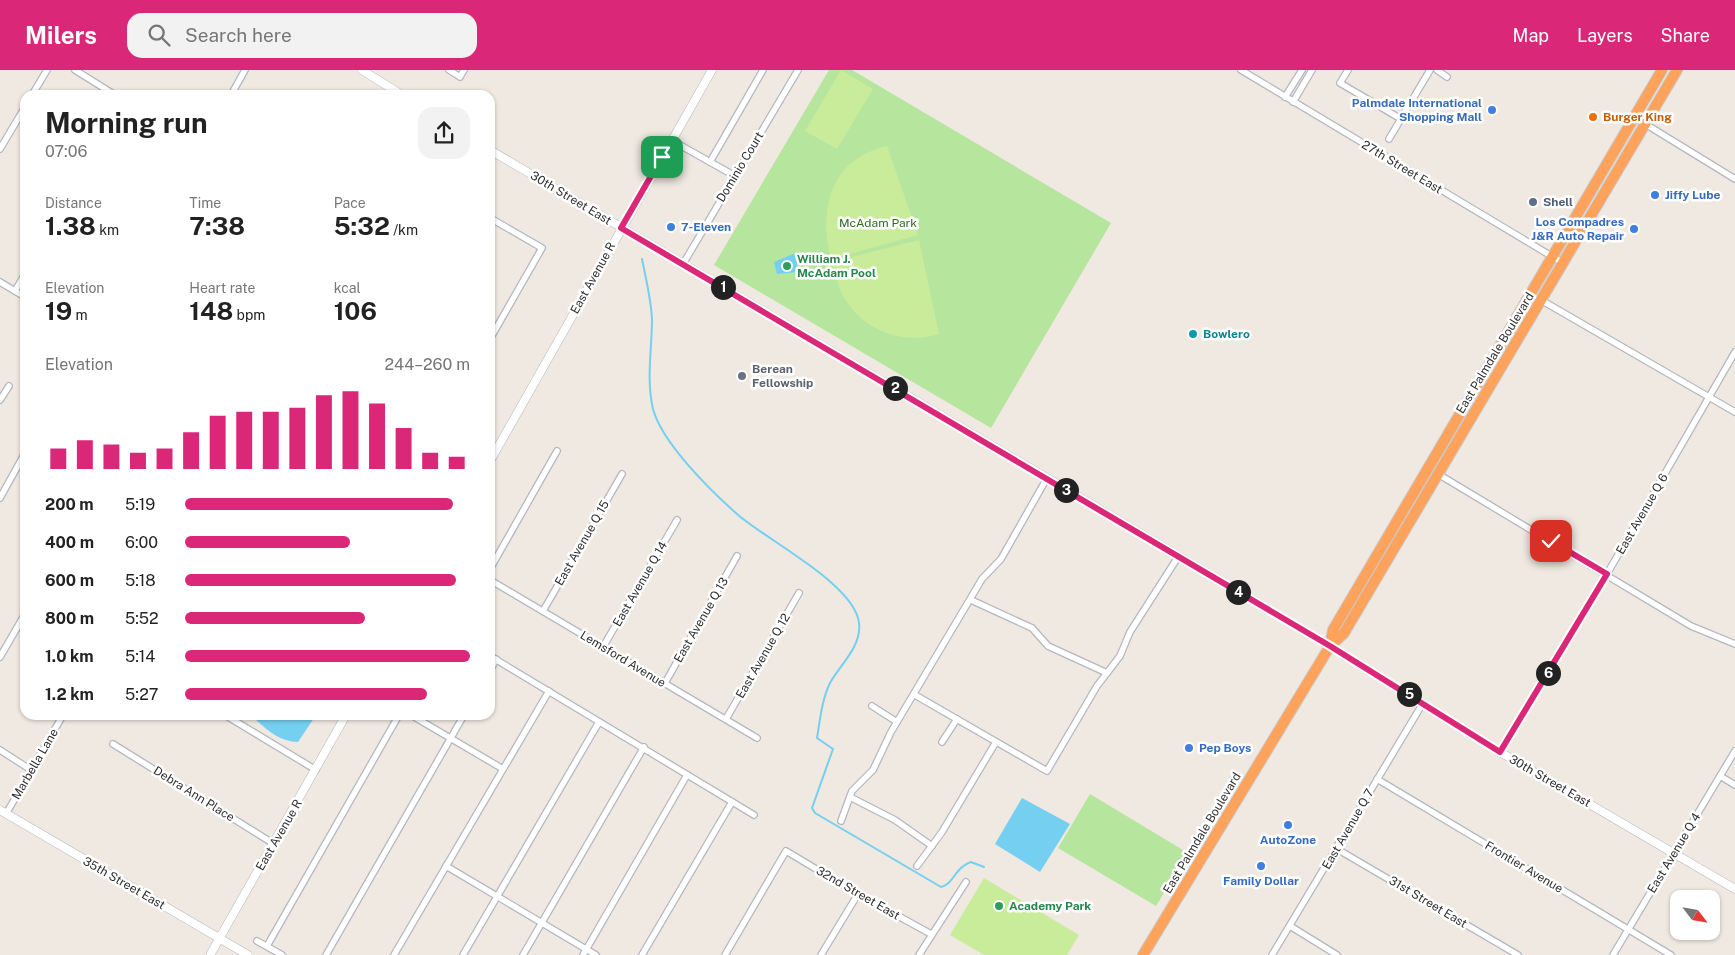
<!DOCTYPE html>
<meta charset="utf-8">
<style>
:root{--surface:#fff;--page:#f2f2f2;--text:#222;--muted:#767676;--accent:#db2777}
body{margin:0;font-family:"Public Sans",sans-serif;background:var(--page);color:var(--text);height:100vh;display:flex;flex-direction:column;font-size:19px;white-space:nowrap}
*{box-sizing:border-box;margin:0}
p{font-size:16px;color:var(--muted)}
.icon{flex:none;width:28px;height:28px;fill:none;stroke:currentColor;stroke-width:2;stroke-linecap:round;stroke-linejoin:round}
.map{position:relative;flex:1;overflow:hidden}
.sheet{position:absolute;left:20px;top:20px;width:475px;height:630px;display:flex;flex-direction:column;background:var(--surface);border-radius:15px;box-shadow:0 1px 4px #0004}
.sheet>*{flex:none}
.needle{width:32px;rotate:121deg}
.fabs{position:absolute;left:1670px;top:820px;display:grid;gap:10px}
.fabs a{display:grid;place-items:center;width:50px;height:50px;border-radius:10px;background:var(--surface);box-shadow:0 1px 4px #0004;font-size:25px}
.pin{position:absolute;display:grid;place-items:center;width:42px;height:42px;color:#fff;margin:-21px;border-radius:10px;box-shadow:0 2px 8px #0006}
.km{position:absolute;width:25px;height:25px;margin:-12px;border-radius:50%;background:#222;color:#fff;font-size:14px;line-height:25px;text-align:center}
.round{display:grid;place-items:center;flex:none;width:52px;height:52px;border-radius:15px;background:var(--page)}
.head{display:flex;align-items:center;justify-content:space-between;height:85px;padding:0 25px}
h1{font-size:28px;font-weight:700;line-height:38px}
.metrics{display:grid;grid-template-columns:repeat(3,1fr);gap:8px;height:85px;padding:5px 25px}
.metrics div{display:grid;align-content:center}
.metrics b{font-size:25px;font-weight:700}
.metrics small{font-size:14px;font-weight:400}
.metrics p{font-size:14px}
.chart{height:140px;padding:10px 25px}
.chart p{display:flex;justify-content:space-between}
.chart svg{width:100%;height:90px;margin-top:5px;stroke:var(--accent);stroke-width:6}
ul{padding:0 25px;list-style:none;font-size:16px}
li{display:grid;grid-template-columns:80px 60px 1fr;align-items:center;height:38px}
li i{height:12px;border-radius:6px;background:var(--accent)}
header{display:flex;align-items:center;gap:30px;box-sizing:border-box;height:70px;padding:0 25px;background:var(--accent);color:#fff}
header strong{font-size:24px}
nav{display:flex;gap:28px;margin-inline-start:auto;font-size:18px}
.search{width:350px;height:45px;background:var(--page);display:flex;align-items:center;gap:12px;box-sizing:border-box;padding:0 18px;border-radius:15px;color:var(--muted);font-size:19px}
.map>svg:first-child{display:block}
.green{fill:#b6e59e}
.pitch{fill:#c9ec9a}
.water{fill:#75cff0}
.lines{fill:none;stroke-linecap:round;stroke-linejoin:round}
.stream{stroke:#75cff0;stroke-width:2}
.street-casing{stroke:#b4b7c1;stroke-width:8}
.secondary-casing{stroke:#b4b7c1;stroke-width:9}
.highway-casing{stroke:#c9c9c9;stroke-width:12}
.street{stroke:#fff;stroke-width:5.5}
.secondary{stroke:#fff;stroke-width:8}
.highway{stroke:#ffa35c;stroke-width:10}
.route-casing{stroke:#fff;stroke-width:10}
.route{stroke:#db2777;stroke-width:6}
.shop-dot{fill:#3f7fe0;stroke:#fff;stroke-width:2}
.food-dot{fill:#e8710a;stroke:#fff;stroke-width:2}
.service-dot{fill:#5c6f8a;stroke:#fff;stroke-width:2}
.leisure-dot{fill:#2e9e5b;stroke:#fff;stroke-width:2}
.culture-dot{fill:#0f9aa8;stroke:#fff;stroke-width:2}
.worship-dot{fill:#6b7280;stroke:#fff;stroke-width:2}
.labels{text-anchor:middle;stroke-width:5;stroke-linejoin:round;paint-order:stroke}
.shop-label{font-size:12px;font-weight:bold;fill:#366cbe;stroke:#fff;text-anchor:start}
.food-label{font-size:12px;font-weight:bold;fill:#c56008;stroke:#fff;text-anchor:start}
.street-label{font-size:12px;fill:#2e2e2e;stroke:#fff}
.service-label{font-size:12px;font-weight:bold;fill:#4e5e75;stroke:#fff;text-anchor:start}
.park-label{font-size:12px;fill:#2c6e1b;stroke:#fff}
.leisure-label{font-size:12px;font-weight:bold;fill:#27864d;stroke:#fff;text-anchor:start}
.culture-label{font-size:12px;font-weight:bold;fill:#0d838f;stroke:#fff;text-anchor:start}
.worship-label{font-size:12px;font-weight:bold;fill:#5b616d;stroke:#fff;text-anchor:start}
</style>
<header>
<strong>Milers</strong>
<div class="search"><svg class="icon" aria-label="search" viewBox="0 0 24 24"><circle cx="10" cy="10" r="6"/><path d="M15 15l6 6"/></svg>Search here</div>
<nav><a>Map</a><a>Layers</a><a>Share</a></nav>
</header>
<div class="map">
<svg width="1735" height="885" viewBox="0 0 1735 885">
<rect width="100%" height="100%" fill="#efe9e1"/>
<g class="green">
<path d="M829,0H852L1111,153L991,358L714,195Z"/>
<path d="M1090,724L1188,783L1156,836L1058,778Z"/>
</g>
<g class="pitch">
<path d="M841,0L873,19L837,79L805,61Z"/>
<path d="M887,76L918,165L831,189C818,139 830,89 887,76Z"/>
<path d="M919,170L939,264C901,276 859,259 841,222C837,213 835,202 832,192Z"/>
<path d="M984,808L1079,865L1067,885H984L950,865Z"/>
</g>
<g class="water">
<path d="M793,184H796L798,202L777,204L774,192Z"/>
<path d="M256,645H316L298,672C281,672 268,661 256,650Z"/>
<path d="M1022,728L1070,754L1040,802L995,774Z"/>
</g>
<g class="lines">
<path class="stream" d="M642,189C646,209 651,229 652,249C652,280 646,308 653,339C662,373 711,421 737,444C766,470 855,514 859,553C862,576 840,595 830,613C822,629 820,650 817,668L833,679L812,738L815,743L941,817C954,814 955,797 971,792L984,797"/>
<g class="street-casing">
<g id="street">
<path d="M75,0L115,25"/>
<path d="M449,0L460,7L464,0"/>
<path d="M1241,0L1563,193"/>
<path d="M1348,0L1340,13L1401,49"/>
<path d="M1437,0L1447,7"/>
<path d="M32,25L47,0"/>
<path d="M231,25L245,0"/>
<path d="M1285,27L1302,0"/>
<path d="M1293,32L1312,0"/>
<path d="M1634,47L1735,109"/>
<path d="M1389,69L1430,0"/>
<path d="M671,70L710,92"/>
<path d="M0,79L25,37"/>
<path d="M735,106L710,92L763,0"/>
<path d="M490,148L542,178L490,269"/>
<path d="M683,194L798,0"/>
<path d="M0,212L25,227"/>
<path d="M15,221L25,204"/>
<path d="M1541,230L1735,342"/>
<path d="M0,330L9,316"/>
<path d="M1438,404L1691,556L1735,574"/>
<path d="M0,428L25,383"/>
<path d="M490,499L557,381"/>
<path d="M490,510L757,668"/>
<path d="M971,530L1032,558L1048,576L1107,603"/>
<path d="M543,541L622,404"/>
<path d="M603,577L677,450"/>
<path d="M490,586L754,745"/>
<path d="M0,587L25,544"/>
<path d="M490,601L496,589"/>
<path d="M665,613L737,486"/>
<path d="M915,625L1047,701L1097,616L1120,586L1130,562L1178,487"/>
<path d="M872,636L897,652"/>
<path d="M225,645L316,700"/>
<path d="M411,645L503,699"/>
<path d="M726,649L799,523"/>
<path d="M942,672L957,649"/>
<path d="M113,674L274,774"/>
<path d="M0,680L31,700"/>
<path d="M1500,682L1607,504L1735,282"/>
<path d="M1720,706L1735,715"/>
<path d="M1377,709L1671,885"/>
<path d="M850,727L895,750L932,776"/>
<path d="M6,744L63,645"/>
<path d="M841,751L852,721L873,700L891,662L982,509L1001,489L1047,408"/>
<path d="M1337,779L1518,885"/>
<path d="M446,796L596,885"/>
<path d="M917,796L942,762L996,672"/>
<path d="M1290,856L1337,885"/>
<path d="M257,871L282,885"/>
<path d="M267,876L399,645"/>
<path d="M326,885L464,645"/>
<path d="M394,885L549,621"/>
<path d="M463,885L599,652"/>
<path d="M523,885L644,677"/>
<path d="M583,885L687,705"/>
<path d="M642,885L732,732"/>
<path d="M725,885L786,781L858,824L931,864"/>
<path d="M821,885L858,824"/>
<path d="M919,885L966,812"/>
<path d="M1272,885L1423,633"/>
<path d="M1613,885L1735,681"/>
</g>
</g>
<g class="secondary-casing">
<g id="secondary">
<path d="M362,0L402,25"/>
<path d="M490,80L1047,408L1330,576L1500,682L1735,819"/>
<path d="M490,391L712,0"/>
<path d="M0,740L248,885"/>
<path d="M210,885L346,645"/>
</g>
</g>
<g class="highway-casing">
<g id="highway">
<path d="M1330,576L1333,560L1662,0"/>
<path d="M1143,885L1330,576L1344,563L1677,0"/>
</g>
</g>
<use href="#street" class="street"/>
<use href="#secondary" class="secondary"/>
<use href="#highway" class="highway"/>
</g>
<g class="lines">
<g class="route-casing">
<path id="route" d="M662,87L621,158L1330,576L1500,682L1607,504L1551,471"/>
</g>
<use href="#route" class="route"/>
</g>
<g class="shop-dot">
<circle cx="1492" cy="40" r="5"/>
<circle cx="1655" cy="125" r="5"/>
<circle cx="671" cy="157" r="5"/>
<circle cx="1634" cy="159" r="5"/>
<circle cx="1189" cy="678" r="5"/>
<circle cx="1288" cy="755" r="5"/>
<circle cx="1261" cy="796" r="5"/>
</g>
<circle class="food-dot" cx="1593" cy="47" r="5"/>
<circle class="service-dot" cx="1533" cy="132" r="5"/>
<g class="leisure-dot">
<circle cx="787" cy="196" r="5"/>
<circle cx="999" cy="836" r="5"/>
</g>
<circle class="culture-dot" cx="1193" cy="264" r="5"/>
<circle class="worship-dot" cx="742" cy="306" r="5"/>
<g class="labels">
<g class="shop-label">
<text x="1482" y="37" text-anchor="end">Palmdale International<tspan x="1482" dy="14">Shopping Mall</tspan></text>
<text x="1665" y="129">Jiffy Lube</text>
<text x="1624" y="156" text-anchor="end">Los Compadres<tspan x="1624" dy="14">J&amp;R Auto Repair</tspan></text>
<text x="681" y="161">7-Eleven</text>
<text x="1199" y="682">Pep Boys</text>
<text x="1288" y="774" text-anchor="middle">AutoZone</text>
<text x="1261" y="815" text-anchor="middle">Family Dollar</text>
</g>
<g class="food-label">
<text x="1603" y="51">Burger King</text>
</g>
<g class="street-label">
<text transform="translate(740 97) rotate(-59)" y="4">Dominio Court</text>
<text transform="translate(1402 97) rotate(31)" y="4">27th Street East</text>
<text transform="translate(571 128) rotate(31)" y="4">30th Street East</text>
<text transform="translate(593 208) rotate(-61)" y="4">East Avenue R</text>
<text transform="translate(1495 283) rotate(-59)" y="4">East Palmdale Boulevard</text>
<text transform="translate(1642 444) rotate(-60)" y="4">East Avenue Q 6</text>
<text transform="translate(582 473) rotate(-60)" y="4">East Avenue Q 15</text>
<text transform="translate(640 514) rotate(-60)" y="4">East Avenue Q 14</text>
<text transform="translate(701 550) rotate(-60)" y="4">East Avenue Q 13</text>
<text transform="translate(763 586) rotate(-60)" y="4">East Avenue Q 12</text>
<text transform="translate(623 589) rotate(31)" y="4">Lemsford Avenue</text>
<text transform="translate(35 694) rotate(-60)" y="4">Marbella Lane</text>
<text transform="translate(1550 711) rotate(30)" y="4">30th Street East</text>
<text transform="translate(194 724) rotate(32)" y="4">Debra Ann Place</text>
<text transform="translate(1348 759) rotate(-60)" y="4">East Avenue Q 7</text>
<text transform="translate(1202 763) rotate(-59)" y="4">East Palmdale Boulevard</text>
<text transform="translate(279 765) rotate(-60)" y="4">East Avenue R</text>
<text transform="translate(1674 783) rotate(-59)" y="4">East Avenue Q 4</text>
<text transform="translate(1524 797) rotate(31)" y="4">Frontier Avenue</text>
<text transform="translate(124 813) rotate(30)" y="4">35th Street East</text>
<text transform="translate(858 823) rotate(30)" y="4">32nd Street East</text>
<text transform="translate(1428 832) rotate(31)" y="4">31st Street East</text>
</g>
<g class="service-label">
<text x="1543" y="136">Shell</text>
</g>
<g class="park-label">
<text x="878" y="157">McAdam Park</text>
</g>
<g class="leisure-label">
<text x="797" y="193">William J.<tspan x="797" dy="14">McAdam Pool</tspan></text>
<text x="1009" y="840">Academy Park</text>
</g>
<g class="culture-label">
<text x="1203" y="268">Bowlero</text>
</g>
<g class="worship-label">
<text x="752" y="303">Berean<tspan x="752" dy="14">Fellowship</tspan></text>
</g>
</g>
</svg>
<div class="fabs">
<a><svg class="needle" viewBox="-14 -14 28 28"><path d="M0-13l5 13h-10z" fill="#e53935"/><path d="M0 13l5-13h-10z" fill="#767676"/></svg></a>
</div>
<div class="pin" style="left:662px;top:87px;background:#1e9e55"><svg class="icon" aria-label="arrive" viewBox="0 0 24 24"><path d="M6 21V4h12l-3 4 3 4H6"/></svg></div>
<div class="pin" style="left:1551px;top:471px;background:#d93025"><svg class="icon" aria-label="check" viewBox="0 0 24 24"><path d="M5 12l5 5 9-10"/></svg></div>
<b class="km" style="left:723px;top:217px">1</b>
<b class="km" style="left:895px;top:318px">2</b>
<b class="km" style="left:1066px;top:420px">3</b>
<b class="km" style="left:1238px;top:522px">4</b>
<b class="km" style="left:1409px;top:624px">5</b>
<b class="km" style="left:1548px;top:603px">6</b>
<section class="sheet">
<div class="head"><div><h1>Morning run</h1><p>07:06</p></div><a class="round"><svg class="icon" aria-label="share" viewBox="0 0 24 24"><path d="M12 15V3M7 8l5-5 5 5M5 13v7h14v-7"/></svg></a></div>
<div class="metrics">
<div><p>Distance</p><b>1.38<small> km</small></b></div>
<div><p>Time</p><b>7:38</b></div>
<div><p>Pace</p><b>5:32<small> /km</small></b></div>
</div>
<div class="metrics">
<div><p>Elevation</p><b>19<small> m</small></b></div>
<div><p>Heart rate</p><b>148<small> bpm</small></b></div>
<div><p>kcal</p><b>106</b></div>
</div>
<div class="chart"><p><span>Elevation</span>244–260 m</p>
<svg viewBox="0 0 160 44" preserveAspectRatio="none"><path d="M5 44V34M15 44V30M25 44V32M35 44V36M45 44V34M55 44V26M65 44V18M75 44V16M85 44V16M95 44V14M105 44V8M115 44V6M125 44V12M135 44V24M145 44V36M155 44V38"/></svg>
</div>
<ul>
<li><b>200 m</b>5:19<i style="width:94%"></i></li>
<li><b>400 m</b>6:00<i style="width:58%"></i></li>
<li><b>600 m</b>5:18<i style="width:95%"></i></li>
<li><b>800 m</b>5:52<i style="width:63%"></i></li>
<li><b>1.0 km</b>5:14<i style="width:100%"></i></li>
<li><b>1.2 km</b>5:27<i style="width:85%"></i></li>
</ul>
</section>
</div>
